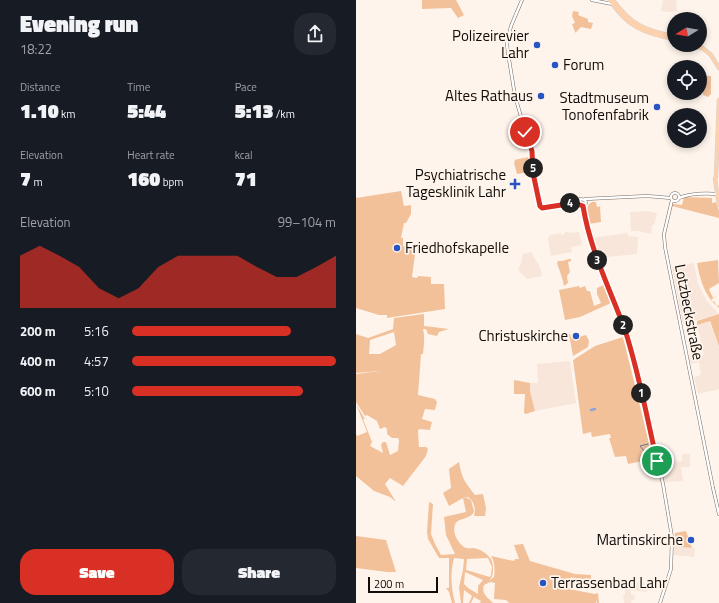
<!DOCTYPE html>
<meta charset="utf-8">
<style>
:root{--surface:#171b24;--page:#242831;--text:#f1f3f6;--muted:#9ea1a6;--accent:#d93025}
body{margin:0;font-family:"Titillium Web",sans-serif;background:var(--page);color:var(--text);height:100vh;display:flex;flex-direction:column;font-size:15px;white-space:nowrap}
*{box-sizing:border-box;margin:0}
p{font-size:13px;color:var(--muted)}
.icon{flex:none;width:22px;height:22px;fill:none;stroke:currentColor;stroke-width:2;stroke-linecap:round;stroke-linejoin:round}
.map{position:relative;flex:1;overflow:hidden}
.sheet{display:flex;flex-direction:column;background:var(--surface);width:356px}
.sheet>*{flex:none}
.needle{width:26px;rotate:259deg}
.buttons{position:absolute;left:311px;top:12px;display:grid;gap:8px}
.buttons a{display:grid;place-items:center;width:40px;height:40px;border-radius:50%;background:var(--surface);box-shadow:0 2px 6px #0003;font-size:20px}
.scale{position:absolute;left:12px;bottom:10px;width:70px;box-sizing:border-box;padding-left:4px;border:2px solid #100c09;border-top:0;font-size:11px;line-height:14px;white-space:nowrap;color:#100c09;-webkit-text-stroke:3px #fff4eb;paint-order:stroke}
.pin{position:absolute;display:grid;place-items:center;width:34px;height:34px;color:#fff;margin:-17px;border:2px solid #fff;border-radius:50%;box-shadow:0 1px 4px #0007}
.km{position:absolute;width:20px;height:20px;margin:-10px;border-radius:50%;background:#222;color:#fff;font-size:11px;line-height:20px;text-align:center}
.round{display:grid;place-items:center;flex:none;width:42px;height:42px;border-radius:16px;background:var(--page)}
.overview{display:flex;align-items:center;justify-content:space-between;height:68px;padding:0 20px}
h1{font-size:22px;font-weight:800;line-height:30px}
.stats{display:grid;grid-template-columns:repeat(3,1fr);gap:6px;height:68px;padding:4px 20px}
.stats div{display:grid;align-content:center}
.stats b{font-size:20px;font-weight:800}
.stats small{font-size:11px;font-weight:400}
.stats p{font-size:11px}
.chart{height:112px;padding:8px 20px}
.chart p{display:flex;justify-content:space-between}
.chart svg{width:100%;height:72px;margin-top:4px;fill:var(--accent);opacity:.7}
.action{display:flex;gap:8px;margin-top:auto;padding:8px 20px}
.action a{flex:1;height:46px;border-radius:16px;background:var(--accent);color:#fff;font-size:16px;font-weight:800;line-height:46px;text-align:center}
.action a+a{background:var(--page);color:var(--text)}
ul{padding:0 20px;list-style:none;font-size:13px}
li{display:grid;grid-template-columns:64px 48px 1fr;align-items:center;height:30px}
li i{height:10px;border-radius:5px;background:var(--accent)}
main{display:flex;flex:1;min-height:0}
.map>svg:first-child{display:block}
.built{fill:#f7e6d9}
.green{fill:#f2c19a;fill-rule:evenodd}
.lines{fill:none;stroke-linecap:round;stroke-linejoin:round}
.stream{stroke:#66779b;stroke-width:1}
.canal{stroke:#8ba5da;stroke-width:2.5}
.tertiary-casing{stroke:#736962;stroke-width:3.5}
.primary-casing{stroke:#d4d3d3;stroke-width:4.5}
.tertiary{stroke:#fff;stroke-width:2.5}
.primary{stroke:#fdd1ad;stroke-width:3.5}
.route-casing{stroke:#fff;stroke-width:8}
.route{stroke:#d93025;stroke-width:5}
.poi-dot{fill:#2854c3;stroke:#fff4eb;stroke-width:1.5}
.labels{text-anchor:middle;stroke-width:3.5;stroke-linejoin:round;paint-order:stroke}
.poi-label{font-size:15px;fill:#100c09;stroke:#fff4eb;text-anchor:end}
.street-label{font-size:15px;fill:#100c09;stroke:#fff4eb}
</style>
<main>
<section class="sheet">
<div class="overview"><div><h1>Evening run</h1><p>18:22</p></div><a class="round"><svg class="icon" aria-label="share" viewBox="0 0 24 24"><path d="M12 15V3M7 8l5-5 5 5M5 13v7h14v-7"/></svg></a></div>
<div class="stats">
<div><p>Distance</p><b>1.10<small> km</small></b></div>
<div><p>Time</p><b>5:44</b></div>
<div><p>Pace</p><b>5:13<small> /km</small></b></div>
</div>
<div class="stats">
<div><p>Elevation</p><b>7<small> m</small></b></div>
<div><p>Heart rate</p><b>160<small> bpm</small></b></div>
<div><p>kcal</p><b>71</b></div>
</div>
<div class="chart"><p><span>Elevation</span>99–104 m</p>
<svg viewBox="0 0 160 44" preserveAspectRatio="none"><path d="M0 44V12L10 6L20 12L30 19L40 32L50 38L60 32L70 19L80 12L90 12L100 12L110 12L120 19L130 25L140 25L150 19L160 12V44z"/></svg>
</div>
<ul>
<li><b>200 m</b>5:16<i style="width:78%"></i></li>
<li><b>400 m</b>4:57<i style="width:100%"></i></li>
<li><b>600 m</b>5:10<i style="width:84%"></i></li>
</ul>
<div class="action"><a>Save</a><a>Share</a></div>
</section>
<div class="map">
<svg width="363" height="603" viewBox="0 0 363 603">
<rect width="100%" height="100%" fill="#fff4eb"/>
<g class="built">
<path d="M307,0H320L321,11L314,12L305,11Z"/>
<path d="M291,211L301,213L298,225H296L295,234L282,231H275L274,212Z"/>
<path d="M209,232H213V233L223,232L226,245L215,247L216,252L195,256L192,238L194,235L205,233V235L209,234Z"/>
<path d="M271,233L273,236L282,237L281,254L250,257L248,250L240,252L236,238Z"/>
<path d="M175,252L184,267L186,276L171,279L163,271L162,267H164L167,254Z"/>
<path d="M338,263L342,284L351,301L363,314L327,324L316,267Z"/>
<path d="M353,321L363,346V389L342,394L338,377L345,375L343,362L335,364L333,358L348,355L341,325Z"/>
<path d="M212,361L214,362L220,403L179,411L174,391V383H182L181,364Z"/>
<path d="M326,454H334V467H325L327,481L308,482L304,463L326,461Z"/>
<path d="M318,546L339,548L338,557L318,555Z"/>
<path d="M268,581L292,584L291,592L275,590V594L279,596L278,600H276L275,603H268L267,595H269Z"/>
</g>
<g class="green">
<path d="M66,0H100L108,15L102,18L95,8L66,9Z"/>
<path d="M217,11L223,12L222,15L232,19V22L237,23L235,29L225,27L221,31L220,33L219,32L216,24L219,23L216,16Z"/>
<path d="M347,76H355V94L352,97L347,95Z"/>
<path d="M173,157L174,172L161,174L158,163L159,161L158,160Z"/>
<path d="M45,191L48,206L55,205V214L50,223H48L45,238H47V246L60,247L56,277L61,278L62,276L75,277V284H88L89,309L31,318V315H23L0,308V198Z"/>
<path d="M328,197L356,198V203L360,202L363,211V218L316,206L317,204L326,205Z"/>
<path d="M236,202H240L241,207L245,206L244,207L245,222L233,224L231,208L233,204Z"/>
<path d="M213,259H215V261L212,262L214,272L211,276L212,283L208,286C206,276 204,272 201,263L202,261H206Z"/>
<path d="M362,260L363,283L353,289L357,298L363,294L355,300L356,302L358,301L361,306L363,305V308C349,297 344,280 341,263Z"/>
<path d="M248,285L255,303L224,317L209,320L203,290L223,286L224,288L229,286L231,291H234L238,306L245,303L241,294V288Z"/>
<path d="M68,314V326L93,329L83,332L81,336L72,334L70,329H67C69,336 68,345 67,354H65L62,395L79,399L81,402L79,410L69,409L66,419L76,422L74,430L63,429L62,431L63,447H70L72,449L70,456L47,486L34,478L29,484L40,502L34,497L18,491L0,476V434L1,436L11,432L0,404L9,419H7L16,442L14,446L27,453L25,445L27,442H30L34,455L42,451L43,440L42,438H36L31,434V429L29,427L24,429L21,421L11,415L9,416L0,402V374L24,371L0,373V334L12,338L37,329L38,318ZM38,332L40,345L24,354H13L14,340Z"/>
<path d="M363,314V346L354,321L341,325V321Z"/>
<path d="M213,334H214L216,339H218L219,341L222,340V337L230,335L233,341L232,347L217,356Z"/>
<path d="M267,337L297,459L272,464L270,456L259,457L253,438H255L254,434L236,437L235,432L227,434L217,360L239,346Z"/>
<path d="M158,380L174,383V391L179,411L170,414L168,413L169,394H158Z"/>
<path d="M103,462C106,479 109,482 119,495L127,494L130,508L129,516H118C120,509 118,501 112,497L107,498L93,506L87,493L95,488L93,469Z"/>
<path d="M107,498H111L115,500L118,511C116,520 101,517 99,525C96,533 102,543 108,547C111,549 114,548 117,548C125,549 131,554 135,559C138,566 138,575 134,580L138,577C139,570 139,562 135,556L158,561L159,559H163L158,545L167,544L174,561L219,574L235,575V579C228,579 221,579 215,577L213,589L239,594L242,593L243,603H241V600L240,603H153L150,600L138,599L139,583L134,582L128,585C125,594 132,598 137,603H124L125,601L118,597L115,603H113L116,596L108,590L107,603H105L103,587L107,570L108,559L98,558C94,573 95,587 99,603H96L93,592L90,588H93V558H83L72,539L71,532L73,502L77,504L75,534L79,544L85,555L99,554L90,535L88,517L110,512ZM132,558L136,567L135,575L134,577L110,570L111,559ZM109,572L127,580L122,586V594L112,588L108,584Z"/>
<path d="M330,531L336,548L318,546L319,533Z"/>
<path d="M0,536L30,540L40,572H31L0,568Z"/>
</g>
<g class="lines">
<path class="stream" d="M288,451L284,446L292,444"/>
<path class="canal" d="M235,410L239,409"/>
<g class="tertiary-casing">
<g id="tertiary">
<path d="M166,0L155,26L151,44L152,53L159,96L175,151L177,173L184,206L188,209L223,201"/>
<path d="M236,0L256,4"/>
<circle cx="319" cy="197" r="4"/>
<path d="M323,198C335,193 349,193 362,194"/>
<path d="M229,199L291,196L315,198"/>
<path d="M316,200L308,234L309,247L357,488L363,514"/>
<path d="M220,203L227,206L230,203L229,200L224,199L223,203"/>
<path d="M227,206C236,257 260,303 275,352L307,484L316,537L315,569L304,603"/>
</g>
</g>
<g class="primary-casing">
<g id="primary">
<path d="M254,0C271,27 288,33 318,39"/>
<path d="M257,0C274,24 289,31 318,36"/>
<path d="M337,45L345,48"/>
<path d="M343,45L355,55L363,68"/>
<path d="M363,100L360,177L359,179L363,205"/>
</g>
</g>
<use href="#tertiary" class="tertiary"/>
<use href="#primary" class="primary"/>
</g>
<g class="lines">
<g class="route-casing">
<path id="route" d="M169,132L176,151L177,173L184,206L186,208L218,203L227,206C234,250 254,289 269,330C283,373 291,418 301,461"/>
</g>
<use href="#route" class="route"/>
</g>
<g class="poi-dot">
<circle cx="181" cy="45" r="4"/>
<circle cx="199" cy="65" r="4"/>
<circle cx="185" cy="96" r="4"/>
<circle cx="301" cy="107" r="4"/>
<path d="M157 178h4v4h4v4h-4v4h-4v-4h-4v-4h4z"/>
<circle cx="41" cy="248" r="4"/>
<circle cx="220" cy="336" r="4"/>
<circle cx="335" cy="540" r="4"/>
<circle cx="187" cy="583" r="4"/>
</g>
<g class="labels">
<g class="poi-label">
<text x="173" y="41">Polizeirevier<tspan x="173" dy="17">Lahr</tspan></text>
<text x="207" y="70" text-anchor="start">Forum</text>
<text x="177" y="101">Altes Rathaus</text>
<text x="293" y="103">Stadtmuseum<tspan x="293" dy="17">Tonofenfabrik</tspan></text>
<text x="150" y="180">Psychiatrische<tspan x="150" dy="17">Tagesklinik Lahr</tspan></text>
<text x="49" y="253" text-anchor="start">Friedhofskapelle</text>
<text x="212" y="341">Christuskirche</text>
<text x="327" y="545">Martinskirche</text>
<text x="195" y="588" text-anchor="start">Terrassenbad Lahr</text>
</g>
<g class="street-label">
<text transform="translate(333 312) rotate(79)" y="5">Lotzbeckstraße</text>
</g>
</g>
</svg>
<div class="buttons">
<a><svg class="needle" viewBox="-14 -14 28 28"><path d="M0-13l5 13h-10z" fill="#e53935"/><path d="M0 13l5-13h-10z" fill="#9ea1a6"/></svg></a>
<a><svg class="icon" aria-label="locate" viewBox="0 0 24 24"><circle cx="12" cy="12" r="6"/><path d="M12 2v4M12 18v4M2 12h4M18 12h4"/></svg></a>
<a><svg class="icon" aria-label="layers" viewBox="0 0 24 24"><path d="M12 4l9 5-9 5-9-5zM3 14l9 5 9-5"/></svg></a>
</div>
<div class="scale">200 m</div>
<div class="pin" style="left:301px;top:461px;background:#1e9e55"><svg class="icon" aria-label="arrive" viewBox="0 0 24 24"><path d="M6 21V4h12l-3 4 3 4H6"/></svg></div>
<div class="pin" style="left:169px;top:132px;background:#d93025"><svg class="icon" aria-label="check" viewBox="0 0 24 24"><path d="M5 12l5 5 9-10"/></svg></div>
<b class="km" style="left:285px;top:393px">1</b>
<b class="km" style="left:267px;top:325px">2</b>
<b class="km" style="left:241px;top:260px">3</b>
<b class="km" style="left:214px;top:203px">4</b>
<b class="km" style="left:177px;top:168px">5</b>
</div>
</main>
